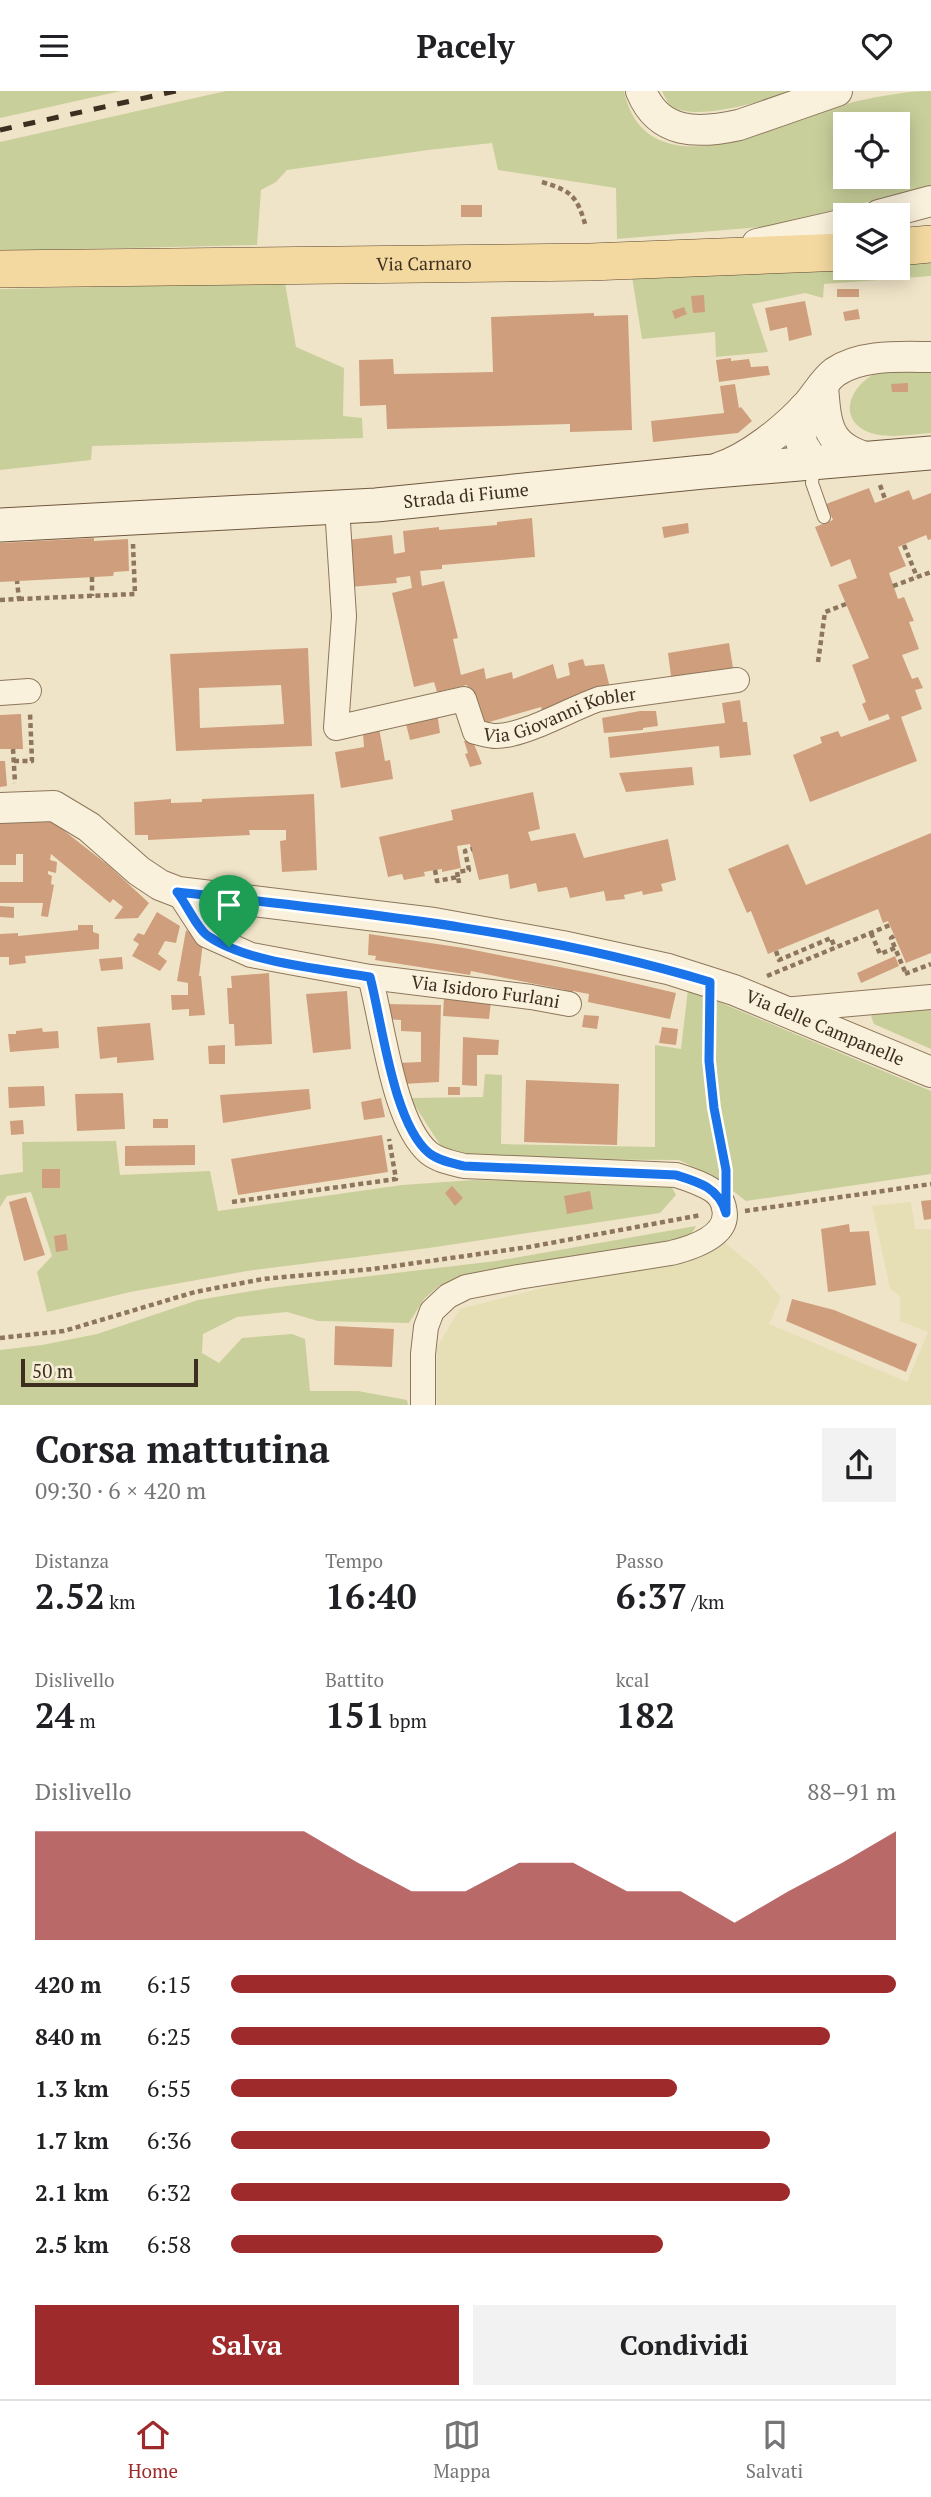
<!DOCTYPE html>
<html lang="it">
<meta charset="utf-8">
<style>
:root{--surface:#fff;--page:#f2f2f2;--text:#202124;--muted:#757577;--line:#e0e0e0;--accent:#9e2a2b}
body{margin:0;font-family:"PT Serif",serif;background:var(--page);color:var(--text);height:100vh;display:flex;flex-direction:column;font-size:26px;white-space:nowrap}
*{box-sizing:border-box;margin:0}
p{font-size:23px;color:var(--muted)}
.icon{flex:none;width:38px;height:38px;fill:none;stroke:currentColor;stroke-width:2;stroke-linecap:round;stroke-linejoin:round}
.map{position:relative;height:1314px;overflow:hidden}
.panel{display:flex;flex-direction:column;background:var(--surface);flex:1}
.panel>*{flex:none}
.controls{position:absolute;left:833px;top:21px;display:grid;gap:14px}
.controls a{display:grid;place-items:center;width:77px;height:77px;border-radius:0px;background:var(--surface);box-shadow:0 4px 18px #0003;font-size:35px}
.scale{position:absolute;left:21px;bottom:18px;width:177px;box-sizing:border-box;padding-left:7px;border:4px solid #3d2e20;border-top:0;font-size:19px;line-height:24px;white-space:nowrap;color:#3d2e20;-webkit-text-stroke:5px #f7eed8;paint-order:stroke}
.pin{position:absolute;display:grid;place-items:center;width:60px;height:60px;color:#fff;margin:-72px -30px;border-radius:50% 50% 50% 0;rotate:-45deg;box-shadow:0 0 7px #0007}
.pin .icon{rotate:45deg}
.round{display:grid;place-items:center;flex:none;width:74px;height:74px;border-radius:0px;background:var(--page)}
.overview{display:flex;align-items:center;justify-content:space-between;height:119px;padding:0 35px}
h1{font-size:38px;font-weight:700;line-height:52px}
.figures{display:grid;grid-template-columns:repeat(3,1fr);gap:10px;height:119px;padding:7px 35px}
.figures div{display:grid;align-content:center}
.figures b{font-size:35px;font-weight:700}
.figures small{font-size:19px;font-weight:400}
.figures p{font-size:19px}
.chart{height:196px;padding:14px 35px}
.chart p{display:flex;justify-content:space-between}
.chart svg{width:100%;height:126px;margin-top:7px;fill:var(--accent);opacity:.7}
.primary-button{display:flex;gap:14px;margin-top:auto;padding:14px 35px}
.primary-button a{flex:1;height:80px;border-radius:0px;background:var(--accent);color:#fff;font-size:28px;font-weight:700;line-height:80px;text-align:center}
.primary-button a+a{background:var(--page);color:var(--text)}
ul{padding:0 35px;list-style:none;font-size:23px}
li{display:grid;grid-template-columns:112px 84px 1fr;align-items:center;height:52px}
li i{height:18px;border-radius:9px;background:var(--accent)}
header{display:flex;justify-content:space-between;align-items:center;height:91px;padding:0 35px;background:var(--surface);font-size:32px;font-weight:700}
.tabs{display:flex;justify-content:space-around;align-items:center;height:98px;border-top:2px solid var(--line);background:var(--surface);font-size:19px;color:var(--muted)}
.tabs a{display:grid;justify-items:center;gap:4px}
.tabs .current{color:var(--accent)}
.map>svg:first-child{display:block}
.farmland{fill:#e6deb5}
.green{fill:#c9cf9b;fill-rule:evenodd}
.building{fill:#cf9f7d;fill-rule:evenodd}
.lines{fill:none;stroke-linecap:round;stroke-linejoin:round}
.service-casing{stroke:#8d765c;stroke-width:14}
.minor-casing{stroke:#8d765c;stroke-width:26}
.tertiary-casing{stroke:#8d765c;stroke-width:32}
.secondary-casing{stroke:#6f573f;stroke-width:35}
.primary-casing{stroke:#5b4430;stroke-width:38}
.path{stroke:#8d765c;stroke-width:4.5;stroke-dasharray:5 3.5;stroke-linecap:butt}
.service{stroke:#faf1dc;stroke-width:12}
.minor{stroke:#faf1dc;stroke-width:24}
.tertiary{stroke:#faf1dc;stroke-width:30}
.secondary{stroke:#faf1dc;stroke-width:33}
.primary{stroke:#f3d9a0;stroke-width:37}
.rail{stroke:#3d2e20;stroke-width:5;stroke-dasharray:12 12;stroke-linecap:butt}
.route-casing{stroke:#fff;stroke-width:14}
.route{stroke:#1a73e8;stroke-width:9}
.labels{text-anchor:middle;stroke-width:7;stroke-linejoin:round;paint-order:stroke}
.street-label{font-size:18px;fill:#3d2e20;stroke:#f7eed8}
</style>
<header><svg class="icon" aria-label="menu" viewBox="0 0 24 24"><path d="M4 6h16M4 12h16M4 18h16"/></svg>Pacely<svg class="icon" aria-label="heart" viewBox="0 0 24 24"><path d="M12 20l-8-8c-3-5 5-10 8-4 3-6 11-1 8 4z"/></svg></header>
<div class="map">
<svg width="931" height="1314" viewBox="0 0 931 1314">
<rect width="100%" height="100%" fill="#f0e4c8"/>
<path class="farmland" d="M911,1111L915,1138H931V1314H437V1256L460,1218L570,1190L698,1168L725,1152L757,1178L781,1206L769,1233L907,1291L928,1241L900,1230V1206L890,1197L872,1115Z"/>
<g class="green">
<path d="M0,0H121L0,27Z"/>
<path d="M226,0H624C647,109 794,26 857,10C881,5 907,0 931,0V95L773,135L617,148L616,97L498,79L492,52L428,59L287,79L276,91L261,99L257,154L0,160V51ZM845,33H898V86H845Z"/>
<path d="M662,0H795C769,8 693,33 670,14C667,11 664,4 662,0Z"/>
<path d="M931,171V185L824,193L823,207L805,202L752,213L768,261L716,266L715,241L642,248L632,186L898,177V173Z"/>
<path d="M285,192L296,256L344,277L343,325L362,327L363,347L92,355L91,369L0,379V198Z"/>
<path d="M931,278V342C911,343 885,349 866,340C834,324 855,288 882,280C896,276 916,278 931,278Z"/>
<path d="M688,898L931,1000V1083L746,1110L716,1087L679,1069L507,1068L444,1060L410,1007L483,1006L485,983L502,984L501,1053L655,1056V954L681,958Z"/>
<path d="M931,915V958L874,933L871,925L877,918Z"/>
<path d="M116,1050L120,1084L210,1080L218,1120L402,1094L474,1089L670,1093L676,1104L660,1122L429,1157L247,1180L130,1201L47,1221L37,1181L52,1165L31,1101L7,1105L0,1116V1084L23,1081L22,1051Z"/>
<path d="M696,1135L691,1144L673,1152L440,1194L424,1208L409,1232L318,1230L287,1221L237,1226L203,1243L202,1262L219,1272L242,1247L292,1243L305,1248L310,1300H358L407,1309L408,1314H0V1259L42,1254L97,1243L198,1209L270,1197L496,1170Z"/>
</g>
<g class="building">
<rect x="461" y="114" width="21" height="12"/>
<rect x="837" y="198" width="22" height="8"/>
<path d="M704,204L705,221L693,222L691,205Z"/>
<path d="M805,210L812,244L789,250L787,236L770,240L765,217Z"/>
<path d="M684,216L687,223L675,228L672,220Z"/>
<path d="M858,218L860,228L845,230L843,221Z"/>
<path d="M594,222V225L628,224L632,339L570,341V333L387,338L386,314L360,315L359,269L393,268L394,283L493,281L491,226Z"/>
<path d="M731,267V270L749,268L751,276L768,275L770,284L719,291L716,269Z"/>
<path d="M908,292V301H892L891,293Z"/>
<path d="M735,293L739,317L741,316L752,330L738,342L653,351L651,330L724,322L720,295Z"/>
<path d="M869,397L875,412L909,399L913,409L931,402V448L928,449L926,444L898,456L906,475L889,482L898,508L904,506L914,530L909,531L919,558L902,564L912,588L918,586L923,597L915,599L922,618L901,626L917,670L810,711L793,664L822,652L820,646L838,640L841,646L890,628L888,623L869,630L862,613L866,611L852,574L869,567L838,494L857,487L850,468L831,476L815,436L833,429L826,413Z"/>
<path d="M532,427L535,466L442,474V478L420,480L422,495L444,490L458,547L453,548L461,584L484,577L486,588L512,581L513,588L553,573L557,588L570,584L568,572L583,568L585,575L604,573L610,597L543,625L541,616L479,634L467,594L437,601L434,591L414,596L392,502L412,497L410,485L396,487L397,492L350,496L347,449L392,444L394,463L405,461L403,440L439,436V439L497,434V431Z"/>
<path d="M688,432L689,442L664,447L662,436Z"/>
<path d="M94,447V450L128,448L129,480L114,481L113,485L0,491V452Z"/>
<path d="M729,552L734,583L672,593L668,562Z"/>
<path d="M308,557L312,655L176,660L170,563ZM281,594L284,633L200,637L199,597Z"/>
<path d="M740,609L743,631H747L751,664L720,667L719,655L610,667L608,646L725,632L722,612Z"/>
<path d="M640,620H656L658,635L643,637V639L604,642L602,627Z"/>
<path d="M437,621L440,642L410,649L405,629Z"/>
<path d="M21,623L23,658H0V624Z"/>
<path d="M379,637L385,670L390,669L393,688L341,697L335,661L364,656L363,642Z"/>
<path d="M472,648L482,673L470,676L465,663L468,662L464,650Z"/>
<path d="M0,670H5L7,695L0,696Z"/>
<path d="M692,676L694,694L626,701L619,682Z"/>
<path d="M533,701L540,738L528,741L531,750L575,742L584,767L668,748L676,789L661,793L663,800L643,804L642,800L624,804L625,808L606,810L604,800L570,807L567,796L538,801L536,792L510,798L508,783L479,789L470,753L457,755L461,777L442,781V778L435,779L424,781L425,785L404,789L402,783L388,786L379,746L453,729L451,719Z"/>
<path d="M314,703L317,779L282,781L280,750L286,749V739H249L250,744L148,749V744H135L134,711L171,708V712L202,711V708Z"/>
<path d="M0,731H53L109,775L149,812L138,827L114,828L123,816L113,808L110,812L51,763L50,769L57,771L56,782L48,780V783L52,785L51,793L54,794L48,826L41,825L43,812H0V791H23V763H16V774H0Z"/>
<path d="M931,742V862L906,872L888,830L883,832L878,818L768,863L751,820L747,822L728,778L788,753L806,794Z"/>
<path d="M0,815L14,816V827L0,826Z"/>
<path d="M157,821L180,835L176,852L165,850L158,863L167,870L160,880L132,865L139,853L133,849L138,842L144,844Z"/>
<path d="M78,834H93V841L99,843V858L25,865L26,872L9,874V866H0V843L18,842V845L78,839Z"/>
<path d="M186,839L203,851L199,885H201L205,924L189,925V918L172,919L171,904H188V892L177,890Z"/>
<path d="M369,843L464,857L595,883L676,902L670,928L588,911L589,903L573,900L572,907L564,905L565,899L471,880L470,884L375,869L376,865L368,864Z"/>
<path d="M895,865L899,875L861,892L857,882Z"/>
<path d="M122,866L123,878L101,880L99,868Z"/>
<path d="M269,882L272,953L235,955L234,933H229L227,897H232L231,885Z"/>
<path d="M347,900L351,958L313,962L306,903Z"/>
<path d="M444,906L491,910L489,928L443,925Z"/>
<path d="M385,913L441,914L439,991L403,993L397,972L421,971V941L401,940V929L382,928Z"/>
<path d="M584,924L599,925L597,938L582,936Z"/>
<path d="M150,932L154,969L117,972V966L100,968L97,936Z"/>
<path d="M662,936L678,938L676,954L659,952Z"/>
<path d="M42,937L43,941L58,940L59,957L10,961L8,943H16V940Z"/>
<path d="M463,946L499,949L498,964H477V995L462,994Z"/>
<path d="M225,954V973H209L208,955Z"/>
<path d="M526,989L619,993L617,1054L524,1051Z"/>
<path d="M44,995L45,1015L9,1017L8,996Z"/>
<rect x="448" y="996" width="12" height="8"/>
<path d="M309,998L311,1018L223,1032L220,1004Z"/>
<path d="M123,1002L125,1038L77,1040L75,1003Z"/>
<path d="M381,1007L385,1026L364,1029L361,1011Z"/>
<rect x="153" y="1028" width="15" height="9"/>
<path d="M23,1029L24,1043L11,1044L10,1030Z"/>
<path d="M382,1044L388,1081L238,1104L231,1068Z"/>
<path d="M195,1054V1074L125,1075V1055Z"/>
<rect x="42" y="1078" width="18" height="19"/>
<path d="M452,1095L463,1107L455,1115L445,1102Z"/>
<path d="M590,1100L593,1118L567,1123L564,1105Z"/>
<path d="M26,1106L45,1164L24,1170L9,1111Z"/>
<path d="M931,1109V1128L924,1129L921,1110Z"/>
<path d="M849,1133L850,1141L869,1140L876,1194L828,1201L821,1138Z"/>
<path d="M66,1143L68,1159L56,1161L54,1145Z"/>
<path d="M792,1208L834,1219L917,1253L906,1281L786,1230Z"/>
<path d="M335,1235L394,1238L392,1276L334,1274Z"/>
</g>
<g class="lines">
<g class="service-casing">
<path id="service" d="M814,373L812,392L824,426"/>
</g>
<g class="minor-casing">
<g id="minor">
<path id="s1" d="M337,416L344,525L336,637L464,608L475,641C481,642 489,645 496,645C525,645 570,618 599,608L737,589"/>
<path d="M0,602L29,600"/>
<path id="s2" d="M178,801L206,844L251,864L370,886L531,906L569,913"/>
<path d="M370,886C383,932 393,1032 429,1062C439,1070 453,1072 464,1075L676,1084C689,1088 701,1092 712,1099C718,1103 723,1110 724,1117C731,1145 691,1157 671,1162L518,1186L466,1196L448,1205L432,1220L426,1236L423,1263V1314"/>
<path d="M783,919L931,906"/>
</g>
</g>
<g class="tertiary-casing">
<g id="tertiary">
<path d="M641,0C659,44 698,43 739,34L837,0"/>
<path d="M879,124L931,110"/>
<path d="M757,153L845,133"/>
<path d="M823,295C826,334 827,356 869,367"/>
<path d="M804,317L801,351L814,372"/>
<path d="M718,377C749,367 785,338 807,314C816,304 824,289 835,281C861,263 901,266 931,266"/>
<path id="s3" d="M0,717L54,715L89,736L139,780L160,794L178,801L434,832L562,855L668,878L734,899L931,981"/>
</g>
</g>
<g class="secondary-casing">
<g id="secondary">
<path id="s4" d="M0,434L376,414L703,381L931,362"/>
</g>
</g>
<g class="primary-casing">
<g id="primary">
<path d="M898,156L931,153"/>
<path id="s5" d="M0,178L590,171L845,161"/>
</g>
</g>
<g class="path">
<path d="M542,91C572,100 577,105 586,136"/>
<path d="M880,394L885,408"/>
<path d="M904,454L917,486"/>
<path d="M92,486V505"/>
<path d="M893,495L931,481"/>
<path d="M19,508L135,503L133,453"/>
<path d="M0,509L19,508L17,490"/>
<path d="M818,571L825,521L846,513"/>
<path d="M13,658L15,692"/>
<path d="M14,670H32L30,622"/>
<path d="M435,779L437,790L458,786L459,792"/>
<path d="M458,786L457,781L469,779L465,760L472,758"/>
<path d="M871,842L880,863L895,857L906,883"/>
<path d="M894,845L891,847L895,857"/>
<path d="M776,860L779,869L831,847L835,857"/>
<path d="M905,883L931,873"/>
<path d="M767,885L890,834"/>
<path d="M710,917L709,970L714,1017L726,1082"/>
<path d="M232,1111L396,1088L389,1048"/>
<path d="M745,1120L931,1093"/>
<path d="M0,1247L64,1240L195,1201L263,1188L373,1178L529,1156L701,1124"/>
</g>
<use href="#service" class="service"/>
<use href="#minor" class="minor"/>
<use href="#tertiary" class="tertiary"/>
<use href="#secondary" class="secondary"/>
<use href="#primary" class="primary"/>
<path class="rail" d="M0,39L176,0"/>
</g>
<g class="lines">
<g class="route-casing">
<path id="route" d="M177,801C356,821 538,839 710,891L709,970L714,1017L726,1079V1122C719,1097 699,1091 676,1084L464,1075C453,1072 439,1070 429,1062C393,1032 382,931 370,886C323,878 247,872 208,845C198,839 186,812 177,801Z"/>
</g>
<use href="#route" class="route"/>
</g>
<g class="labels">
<g class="street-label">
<text dy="6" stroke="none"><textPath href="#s5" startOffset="424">Via Carnaro</textPath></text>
<text dy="6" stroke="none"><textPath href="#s4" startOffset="467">Strada di Fiume</textPath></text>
<text dy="6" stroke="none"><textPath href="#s1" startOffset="476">Via Giovanni Kobler</textPath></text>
<text dy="6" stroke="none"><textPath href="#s2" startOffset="338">Via Isidoro Furlani</textPath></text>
<text dy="6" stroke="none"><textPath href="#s3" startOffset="870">Via delle Campanelle</textPath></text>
</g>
</g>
</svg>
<div class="controls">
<a><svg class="icon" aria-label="locate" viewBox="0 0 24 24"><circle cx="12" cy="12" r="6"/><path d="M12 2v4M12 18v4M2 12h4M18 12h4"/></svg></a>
<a><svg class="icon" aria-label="layers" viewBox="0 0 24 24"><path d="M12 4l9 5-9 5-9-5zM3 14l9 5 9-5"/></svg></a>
</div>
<div class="scale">50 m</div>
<div class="pin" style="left:229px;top:856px;background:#1e9e55"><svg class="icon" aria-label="arrive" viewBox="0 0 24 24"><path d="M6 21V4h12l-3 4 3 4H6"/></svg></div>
</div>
<section class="panel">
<div class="overview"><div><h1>Corsa mattutina</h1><p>09:30 · 6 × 420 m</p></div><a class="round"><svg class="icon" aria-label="share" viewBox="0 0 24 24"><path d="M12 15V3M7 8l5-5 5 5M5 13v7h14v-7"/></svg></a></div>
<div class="figures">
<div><p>Distanza</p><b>2.52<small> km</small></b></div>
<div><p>Tempo</p><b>16:40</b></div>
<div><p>Passo</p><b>6:37<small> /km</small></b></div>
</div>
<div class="figures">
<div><p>Dislivello</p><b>24<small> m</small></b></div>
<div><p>Battito</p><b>151<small> bpm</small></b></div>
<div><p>kcal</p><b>182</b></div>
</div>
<div class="chart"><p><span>Dislivello</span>88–91 m</p>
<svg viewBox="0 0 160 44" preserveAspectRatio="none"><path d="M0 44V6L10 6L20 6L30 6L40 6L50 6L60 17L70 27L80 27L90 17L100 17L110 27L120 27L130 38L140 27L150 17L160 6V44z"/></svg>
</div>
<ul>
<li><b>420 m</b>6:15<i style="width:100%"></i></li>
<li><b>840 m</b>6:25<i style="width:90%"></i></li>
<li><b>1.3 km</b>6:55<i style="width:67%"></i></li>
<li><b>1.7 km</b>6:36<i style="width:81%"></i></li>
<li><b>2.1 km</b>6:32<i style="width:84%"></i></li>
<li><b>2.5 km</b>6:58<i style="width:65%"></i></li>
</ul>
<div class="primary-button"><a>Salva</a><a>Condividi</a></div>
</section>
<nav class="tabs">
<a class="current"><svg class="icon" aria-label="home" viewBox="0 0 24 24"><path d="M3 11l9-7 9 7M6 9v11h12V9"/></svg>Home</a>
<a><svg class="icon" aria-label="map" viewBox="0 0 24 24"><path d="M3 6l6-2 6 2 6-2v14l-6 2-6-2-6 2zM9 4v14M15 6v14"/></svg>Mappa</a>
<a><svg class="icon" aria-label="saved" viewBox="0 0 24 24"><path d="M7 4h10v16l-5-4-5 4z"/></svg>Salvati</a>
</nav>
